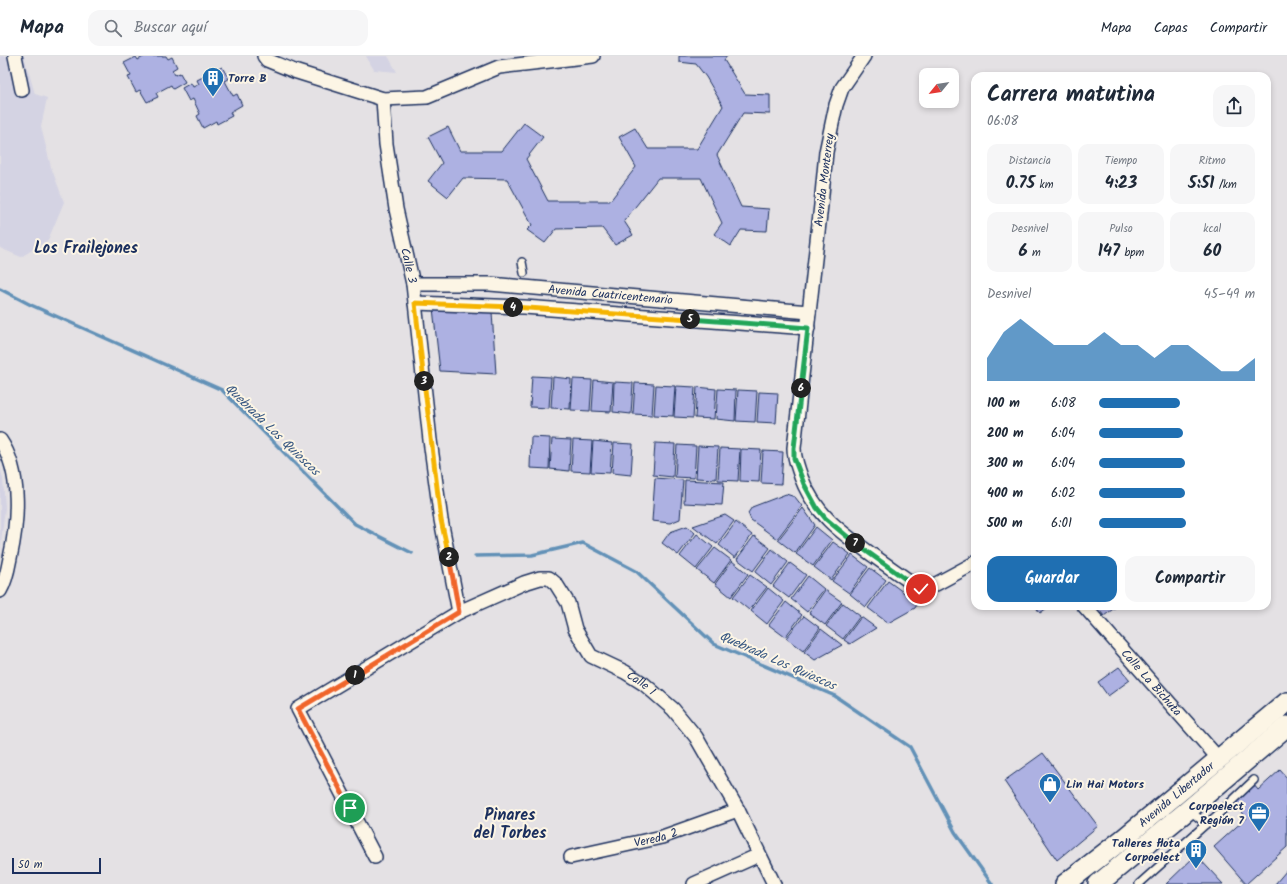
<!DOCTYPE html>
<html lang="es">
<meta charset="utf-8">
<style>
:root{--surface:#fff;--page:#f6f6f7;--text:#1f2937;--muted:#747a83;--line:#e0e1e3;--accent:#1f6fb2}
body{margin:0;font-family:Kalam,sans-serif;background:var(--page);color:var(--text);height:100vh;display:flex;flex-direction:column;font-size:15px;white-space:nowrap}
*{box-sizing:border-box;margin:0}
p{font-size:13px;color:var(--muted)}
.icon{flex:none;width:22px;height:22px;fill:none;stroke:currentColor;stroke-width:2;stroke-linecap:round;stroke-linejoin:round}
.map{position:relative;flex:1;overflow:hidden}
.panel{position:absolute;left:971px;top:16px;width:300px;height:538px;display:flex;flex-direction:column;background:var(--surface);border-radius:12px;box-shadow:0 2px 6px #0003}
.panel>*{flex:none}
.needle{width:26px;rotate:240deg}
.tools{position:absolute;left:919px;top:12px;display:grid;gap:8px}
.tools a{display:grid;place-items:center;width:40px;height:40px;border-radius:8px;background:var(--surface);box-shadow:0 2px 6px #0003;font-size:20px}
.scale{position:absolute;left:12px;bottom:10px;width:89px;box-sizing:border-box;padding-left:4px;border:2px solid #1b2f5e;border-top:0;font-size:11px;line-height:14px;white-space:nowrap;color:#1b2f5e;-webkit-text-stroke:3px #fcf5e5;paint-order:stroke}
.pin{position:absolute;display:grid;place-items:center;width:34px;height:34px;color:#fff;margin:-17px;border:2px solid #fff;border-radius:50%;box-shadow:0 1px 4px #0007}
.km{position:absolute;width:20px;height:20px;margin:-10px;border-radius:50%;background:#222;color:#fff;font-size:11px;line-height:20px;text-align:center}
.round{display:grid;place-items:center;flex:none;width:42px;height:42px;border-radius:12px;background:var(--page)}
.summary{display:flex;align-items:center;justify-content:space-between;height:68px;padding:0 16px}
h1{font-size:22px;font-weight:800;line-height:30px}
.metrics{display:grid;grid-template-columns:repeat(3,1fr);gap:6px;height:68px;padding:4px 16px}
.metrics div{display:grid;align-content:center;border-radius:10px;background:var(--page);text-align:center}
.metrics b{font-size:17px;font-weight:800}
.metrics small{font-size:11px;font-weight:400}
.metrics p{font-size:11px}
.chart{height:112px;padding:8px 16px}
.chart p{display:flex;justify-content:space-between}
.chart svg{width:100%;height:72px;margin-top:4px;fill:var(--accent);opacity:.7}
.cta{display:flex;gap:8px;margin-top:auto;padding:8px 16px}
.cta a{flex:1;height:46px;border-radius:12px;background:var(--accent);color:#fff;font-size:16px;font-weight:800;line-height:46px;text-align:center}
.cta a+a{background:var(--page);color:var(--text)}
ul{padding:0 16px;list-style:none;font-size:13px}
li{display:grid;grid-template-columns:64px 48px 1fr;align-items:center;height:30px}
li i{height:10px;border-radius:5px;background:var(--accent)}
header{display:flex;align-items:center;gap:24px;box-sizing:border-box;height:56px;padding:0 20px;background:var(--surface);border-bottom:1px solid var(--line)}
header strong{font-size:19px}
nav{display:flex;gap:22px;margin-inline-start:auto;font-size:14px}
.search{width:280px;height:36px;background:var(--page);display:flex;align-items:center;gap:10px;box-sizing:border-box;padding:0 14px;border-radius:12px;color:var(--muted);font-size:15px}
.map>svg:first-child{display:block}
.built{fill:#d4d3e3}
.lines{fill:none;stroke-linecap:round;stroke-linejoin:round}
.stream{stroke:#6291b7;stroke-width:3.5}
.building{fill:#adb1e2;stroke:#1b2f5e}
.service-casing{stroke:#1b2f5e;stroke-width:10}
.minor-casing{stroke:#1b2f5e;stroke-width:16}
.secondary-casing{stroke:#1b2f5e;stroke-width:22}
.service{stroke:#fcf5e5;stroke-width:7}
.minor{stroke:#fcf5e5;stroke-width:13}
.secondary{stroke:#fcf5e5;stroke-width:19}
.split-1-casing{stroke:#fff;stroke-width:8}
.split-2-casing{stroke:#fff;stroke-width:8}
.split-3-casing{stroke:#fff;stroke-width:8}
.split-4-casing{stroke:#fff;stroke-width:8}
.split-5-casing{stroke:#fff;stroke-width:8}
.split-6-casing{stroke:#fff;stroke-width:8}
.split-7-casing{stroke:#fff;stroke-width:8}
.split-8-casing{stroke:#fff;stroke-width:8}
.split-1{stroke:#f0652b;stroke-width:5}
.split-2{stroke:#f0652b;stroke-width:5}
.split-3{stroke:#f5b400;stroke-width:5}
.split-4{stroke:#f5b400;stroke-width:5}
.split-5{stroke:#f5b400;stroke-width:5}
.split-6{stroke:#22a559;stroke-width:5}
.split-7{stroke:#22a559;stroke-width:5}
.split-8{stroke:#22a559;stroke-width:5}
.labels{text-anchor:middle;stroke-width:4;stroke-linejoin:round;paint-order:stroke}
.poi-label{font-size:12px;font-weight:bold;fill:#1b2f5e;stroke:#fcf5e5;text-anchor:start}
.street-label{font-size:12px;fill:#1b2f5e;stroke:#fcf5e5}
.water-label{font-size:13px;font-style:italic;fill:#385883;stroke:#fcf5e5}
.district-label{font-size:16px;font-weight:bold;fill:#1b2f5e;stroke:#fcf5e5}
</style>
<header>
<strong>Mapa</strong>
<div class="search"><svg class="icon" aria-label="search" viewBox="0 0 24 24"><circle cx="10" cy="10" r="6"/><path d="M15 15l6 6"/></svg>Buscar aquí</div>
<nav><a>Mapa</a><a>Capas</a><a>Compartir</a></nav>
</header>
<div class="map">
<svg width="1287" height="828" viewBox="0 0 1287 828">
<rect width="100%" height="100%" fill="#e4e1e4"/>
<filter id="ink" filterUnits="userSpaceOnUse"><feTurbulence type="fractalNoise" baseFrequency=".025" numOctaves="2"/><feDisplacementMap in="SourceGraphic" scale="8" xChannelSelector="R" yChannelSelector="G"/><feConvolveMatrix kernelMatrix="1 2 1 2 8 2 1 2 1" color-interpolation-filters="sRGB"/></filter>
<g filter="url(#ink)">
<g class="built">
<path d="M0,0H24L35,38L47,42L41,71L51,111L64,146L48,184L21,201L0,192Z"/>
<path d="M366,0H388L397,16L374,14Z"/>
<path d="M0,412L3,422L5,452L0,494Z"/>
</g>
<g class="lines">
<g class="stream">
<path d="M0,233L31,249L222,334L355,468L412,497"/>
<path d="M475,500L532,499L583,487L636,515L714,588L835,640L910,691L955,776L992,828"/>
</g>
</g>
<g class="building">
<path d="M145,0H166L168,3L172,1L177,11L172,14L175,19L180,17L185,26L173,33L171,29L156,37L158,41L147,46L140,34L136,36L128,21L131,20L124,7L136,1L138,4Z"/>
<path d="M679,0H727L724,4L745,38L770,39V58L743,57L717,99L741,151L769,153L767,175L741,174L731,190L714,178L722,167L701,122H658L624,165L633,179L615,189L602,172L556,173L545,187L527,174L532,169L507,123L463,122L448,141L428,125L442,107L428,81L448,71L460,95H502L524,67L543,81L526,103L548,145H610L636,111L619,81L635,72L648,93H697L723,50L706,21L696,8L679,6Z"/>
<path d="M222,11L229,23L225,25L233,40L237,38L242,49L230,56L232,60L217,68L216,65L203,72L197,60L200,58L193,43L189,45L182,32L191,27L193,31L199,28L197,24L207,19L210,23L215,20L213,16Z"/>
<path d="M433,252L492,256L496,318L440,315Z"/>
<path d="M532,320L551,321L549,352L530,351Z"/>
<path d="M553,321L571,323L570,353L551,352Z"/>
<path d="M573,323L592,324L590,355L571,354Z"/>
<path d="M594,324L613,326L611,356L592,355Z"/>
<path d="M614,326L633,327L631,358L613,356Z"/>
<path d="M635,327L654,328L652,359L633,358Z"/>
<path d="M656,329L675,330L673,360L654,359Z"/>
<path d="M676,330L695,331L693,362L674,361Z"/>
<path d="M697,331L716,333L714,363L695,362Z"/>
<path d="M718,333L736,334L735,365L716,363Z"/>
<path d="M738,334L757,335L755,366L736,365Z"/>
<path d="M759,336L778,337L776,367L757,366Z"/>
<path d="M531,381L550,382L549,413L530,412Z"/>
<path d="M552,383L571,384L569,415L550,413Z"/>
<path d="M573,384L592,385L590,416L571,415Z"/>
<path d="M593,385L612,387L610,417L591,416Z"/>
<path d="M614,387L633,388L631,419L612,417Z"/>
<path d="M655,387L675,388L673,421L653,419Z"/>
<path d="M677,389L696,390L694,422L675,421Z"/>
<path d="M698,390L718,391L716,423L696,422Z"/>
<path d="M720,392L740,393L738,425L718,424Z"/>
<path d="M741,393L761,394L759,426L740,425Z"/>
<path d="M763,395L783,396L781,428L761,427Z"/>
<path d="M655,422L683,424L680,463L670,467L652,465Z"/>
<path d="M685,424L724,426L722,449L684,447Z"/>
<path d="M786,438L795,441L802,450L777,483L751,464L748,457L752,451Z"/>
<path d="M803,452L815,469L795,497L778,484Z"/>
<path d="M725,459L734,465L717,488L693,470Z"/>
<path d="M736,466L752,479L735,502L719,489Z"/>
<path d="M687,470L695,477L678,499L662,487L670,476Z"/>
<path d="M816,471L832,484L813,510L796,498Z"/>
<path d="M697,478L713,491L696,513L680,500Z"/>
<path d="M754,480L770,492L753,515L737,503Z"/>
<path d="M833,486L850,498L831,524L814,511Z"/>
<path d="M715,492L731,504L714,527L697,514Z"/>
<path d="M772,493L788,506L771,529L755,516Z"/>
<path d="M852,499L868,511L849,537L832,525Z"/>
<path d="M732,505L748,518L731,541L715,528Z"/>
<path d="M790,507L806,519L789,542L773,530Z"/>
<path d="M870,512L886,524L866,551L850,538Z"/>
<path d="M750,519L767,531L749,554L733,541Z"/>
<path d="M808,520L824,533L807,556L791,543Z"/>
<path d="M888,525L918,547L915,552L888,567L868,552Z"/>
<path d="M768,532L784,545L767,568L751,555Z"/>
<path d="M825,534L842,546L825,569L809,557Z"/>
<path d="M786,546L802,559L785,581L769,569Z"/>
<path d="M843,547L860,560L843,583L826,570Z"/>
<path d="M1035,550H1050L1040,557Z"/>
<path d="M1096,550H1117L1104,560Z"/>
<path d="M804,560L820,572L803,595L786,582Z"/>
<path d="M861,561L876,572L850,588L844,584Z"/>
<path d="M821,573L842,589L815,604L804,596Z"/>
<path d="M1119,611L1130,624L1108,640L1098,626Z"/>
<path d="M1043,697L1098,770L1057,804L1004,725Z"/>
<path d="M1280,714L1287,722V791L1246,828L1214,791L1246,762L1233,747L1254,729L1258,734Z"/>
<path d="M1196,799L1223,828H1166Z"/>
<path d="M1287,814V828H1275Z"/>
</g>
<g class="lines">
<g class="service-casing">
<g id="service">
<path d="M522,206L524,217"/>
<path d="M1189,754L1206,768L1215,761L1254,724"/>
<path d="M1139,828L1206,768"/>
</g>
</g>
<g class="minor-casing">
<g id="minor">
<path d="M15,0L22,34"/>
<path d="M264,0L267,4L294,15L383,43L427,41L499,11L593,0"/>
<path d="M864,0L842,32L836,49L826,96L821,149L794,392C794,403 798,411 801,421C816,461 845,479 878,503C892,513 906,523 921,533L936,528L975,507"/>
<path id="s1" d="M383,43L386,88L396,153L413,228L430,384L441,464L459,556"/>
<path id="s2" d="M413,228H490L524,231L809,256"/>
<path d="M415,247L524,251L808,272"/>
<path d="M0,384C22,416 18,466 10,502C8,513 6,525 0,535"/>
<path id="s3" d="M1084,550L1219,703"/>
<path id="s4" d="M375,801L298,653L459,556L524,527L540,522H549L556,528L568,547L575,573L591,600L625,616L644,628L673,653L696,681L738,754L774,828"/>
<path id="s5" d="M571,801L662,781L738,754"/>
<path d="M694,828L759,799"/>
</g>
</g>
<g class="secondary-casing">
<g id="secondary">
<path id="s6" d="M1065,828L1123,783L1287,646"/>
<path d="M1098,828L1188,754L1287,670"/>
</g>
</g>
<use href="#service" class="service"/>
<use href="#minor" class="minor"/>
<use href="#secondary" class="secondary"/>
</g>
</g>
<g class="lines" filter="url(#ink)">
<g class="split-1-casing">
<path id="split-1" d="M350,752L298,653L355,619"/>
</g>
<g class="split-2-casing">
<path id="split-2" d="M355,619L459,556L449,501"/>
</g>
<g class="split-3-casing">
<path id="split-3" d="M424,325L441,464L449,501"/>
</g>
<g class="split-4-casing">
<path id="split-4" d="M424,325L415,247L513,251"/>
</g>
<g class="split-5-casing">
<path id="split-5" d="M513,251L690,263"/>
</g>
<g class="split-6-casing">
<path id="split-6" d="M690,263L808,272L801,332"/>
</g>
<g class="split-7-casing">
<path id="split-7" d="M801,332L794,392V402L804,428L817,452L826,463L855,487"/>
</g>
<g class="split-8-casing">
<path id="split-8" d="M855,487L904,522L921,533"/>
</g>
<use href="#split-1" class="split-1"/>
<use href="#split-2" class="split-2"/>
<use href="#split-3" class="split-3"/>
<use href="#split-4" class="split-4"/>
<use href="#split-5" class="split-5"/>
<use href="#split-6" class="split-6"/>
<use href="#split-7" class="split-7"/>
<use href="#split-8" class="split-8"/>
</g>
<defs>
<g id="building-pin" transform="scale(1.15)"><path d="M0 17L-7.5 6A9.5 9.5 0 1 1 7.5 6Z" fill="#1f6fb2" stroke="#fcf5e5"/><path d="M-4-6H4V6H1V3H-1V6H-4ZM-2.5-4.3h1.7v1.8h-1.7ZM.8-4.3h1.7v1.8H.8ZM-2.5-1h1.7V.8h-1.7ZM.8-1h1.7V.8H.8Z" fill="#fff"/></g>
<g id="shop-pin" transform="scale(1.15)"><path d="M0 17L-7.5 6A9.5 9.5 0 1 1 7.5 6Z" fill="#1f6fb2" stroke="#fcf5e5"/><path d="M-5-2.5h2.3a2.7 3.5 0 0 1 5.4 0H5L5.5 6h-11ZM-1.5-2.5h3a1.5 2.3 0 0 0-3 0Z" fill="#fff"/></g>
<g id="office-pin" transform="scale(1.15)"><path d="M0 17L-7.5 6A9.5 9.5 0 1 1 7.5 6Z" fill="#1f6fb2" stroke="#fcf5e5"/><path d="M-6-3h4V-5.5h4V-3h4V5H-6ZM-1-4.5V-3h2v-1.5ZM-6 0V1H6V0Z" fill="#fff"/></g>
</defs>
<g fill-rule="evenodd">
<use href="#building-pin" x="213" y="22"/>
<use href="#shop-pin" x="1050" y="728"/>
<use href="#office-pin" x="1259" y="757"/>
<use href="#building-pin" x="1196" y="794"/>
</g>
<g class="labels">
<g class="poi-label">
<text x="228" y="26">Torre B</text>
<text x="1066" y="732">Lin Hai Motors</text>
<text x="1244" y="754" text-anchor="end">Corpoelect<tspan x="1244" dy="14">Región 7</tspan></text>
<text x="1180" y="791" text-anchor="end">Talleres flota<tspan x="1180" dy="14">Corpoelect</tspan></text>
</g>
<g class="street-label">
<text transform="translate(824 124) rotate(-83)" y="4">Avenida Monterrey</text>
<text dy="4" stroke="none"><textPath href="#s1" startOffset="169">Calle 3</textPath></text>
<text dy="4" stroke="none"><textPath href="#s2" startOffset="198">Avenida Cuatricentenario</textPath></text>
<text dy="4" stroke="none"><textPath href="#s3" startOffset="102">Calle La Bichuta</textPath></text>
<text dy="4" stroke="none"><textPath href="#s4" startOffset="599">Calle 1</textPath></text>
<text dy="4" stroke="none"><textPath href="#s6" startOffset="143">Avenida Libertador</textPath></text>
<text dy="4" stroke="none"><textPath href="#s5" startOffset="87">Vereda 2</textPath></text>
</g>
<g class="water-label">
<text transform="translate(273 373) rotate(44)" y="5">Quebrada Los Quioscos</text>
<text transform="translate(778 604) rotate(24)" y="5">Quebrada Los Quioscos</text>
</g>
<g class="district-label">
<text x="86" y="197">Los Frailejones</text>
<text x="510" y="764">Pinares<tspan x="510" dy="18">del Torbes</tspan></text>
</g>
</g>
</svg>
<div class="tools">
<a><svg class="needle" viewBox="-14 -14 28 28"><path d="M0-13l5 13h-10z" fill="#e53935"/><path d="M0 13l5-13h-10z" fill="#747a83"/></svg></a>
</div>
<div class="scale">50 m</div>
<div class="pin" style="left:350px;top:752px;background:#1e9e55"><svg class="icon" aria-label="arrive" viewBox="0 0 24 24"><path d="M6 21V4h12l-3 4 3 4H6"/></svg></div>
<div class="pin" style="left:921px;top:533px;background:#d93025"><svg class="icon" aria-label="check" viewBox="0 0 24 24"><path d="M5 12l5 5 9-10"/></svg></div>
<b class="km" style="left:355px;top:619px">1</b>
<b class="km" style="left:449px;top:501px">2</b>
<b class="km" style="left:424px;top:325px">3</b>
<b class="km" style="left:513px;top:251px">4</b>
<b class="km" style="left:690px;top:263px">5</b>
<b class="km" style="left:801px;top:332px">6</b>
<b class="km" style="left:855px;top:487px">7</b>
<section class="panel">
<div class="summary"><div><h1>Carrera matutina</h1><p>06:08</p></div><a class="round"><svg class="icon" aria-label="share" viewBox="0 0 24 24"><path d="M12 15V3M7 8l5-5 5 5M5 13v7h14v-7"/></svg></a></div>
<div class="metrics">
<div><p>Distancia</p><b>0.75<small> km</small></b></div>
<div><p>Tiempo</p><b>4:23</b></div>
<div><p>Ritmo</p><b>5:51<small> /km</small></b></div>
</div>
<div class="metrics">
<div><p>Desnivel</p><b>6<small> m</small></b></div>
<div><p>Pulso</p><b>147<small> bpm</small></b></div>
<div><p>kcal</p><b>60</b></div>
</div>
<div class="chart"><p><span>Desnivel</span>45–49 m</p>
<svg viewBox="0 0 160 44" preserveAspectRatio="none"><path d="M0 44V30L10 14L20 6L30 14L40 22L50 22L60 22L70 14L80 22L90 22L100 30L110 22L120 22L130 30L140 38L150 38L160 30V44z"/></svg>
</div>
<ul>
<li><b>100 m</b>6:08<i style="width:52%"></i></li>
<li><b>200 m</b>6:04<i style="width:54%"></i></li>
<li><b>300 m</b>6:04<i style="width:55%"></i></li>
<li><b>400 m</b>6:02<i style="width:55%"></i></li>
<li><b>500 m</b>6:01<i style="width:56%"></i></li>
</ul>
<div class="cta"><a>Guardar</a><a>Compartir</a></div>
</section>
</div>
